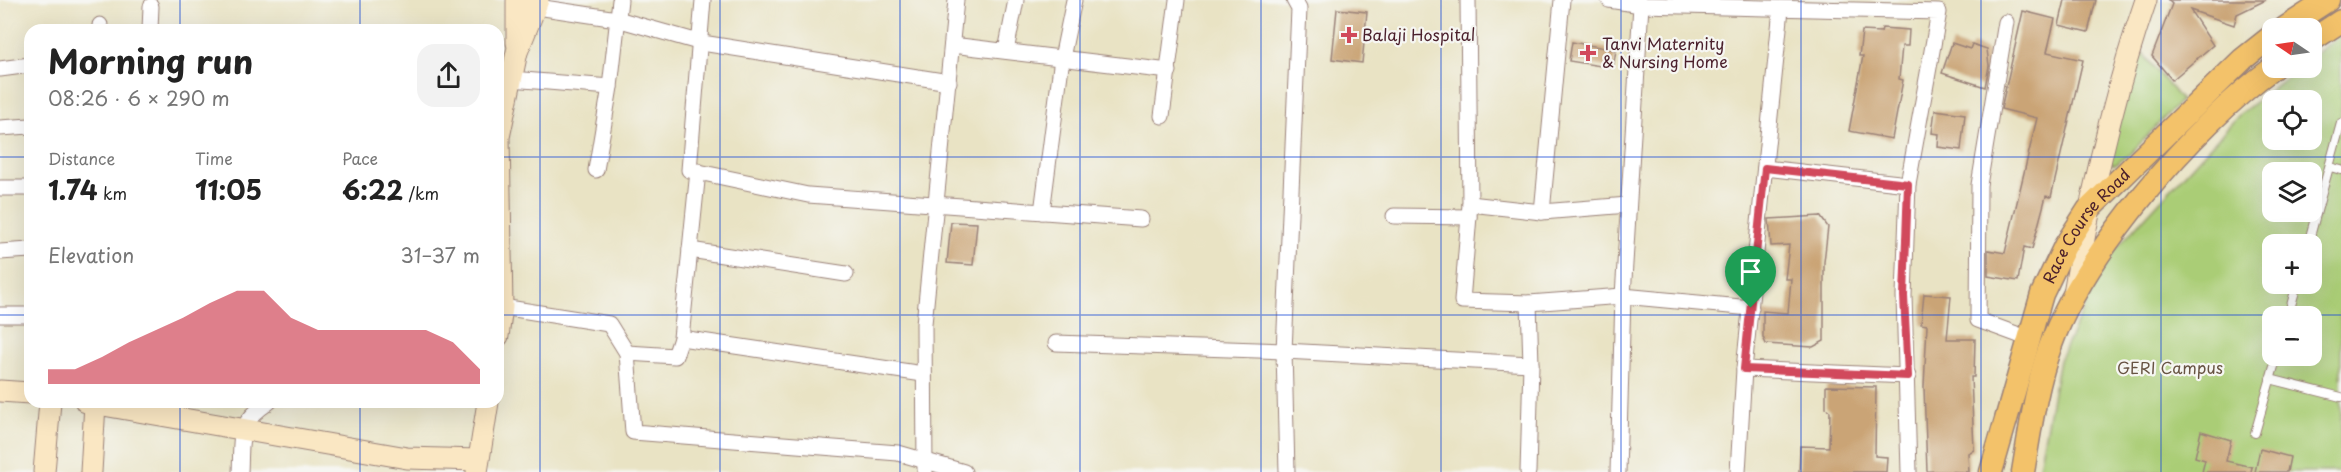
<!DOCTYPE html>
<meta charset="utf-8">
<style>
:root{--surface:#fff;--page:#f2f2f2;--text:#222;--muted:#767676;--accent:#d1495b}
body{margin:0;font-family:"Playpen Sans",sans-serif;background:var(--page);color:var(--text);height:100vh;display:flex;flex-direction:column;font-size:22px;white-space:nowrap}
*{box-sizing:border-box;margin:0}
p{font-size:20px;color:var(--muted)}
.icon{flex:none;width:33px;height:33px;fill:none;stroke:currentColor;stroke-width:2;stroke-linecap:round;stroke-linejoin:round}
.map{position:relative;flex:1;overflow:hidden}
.side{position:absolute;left:24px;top:24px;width:480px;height:384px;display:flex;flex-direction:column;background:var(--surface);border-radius:18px;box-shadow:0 6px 24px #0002}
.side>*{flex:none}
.needle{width:39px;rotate:283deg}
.tools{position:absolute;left:2262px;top:18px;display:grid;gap:12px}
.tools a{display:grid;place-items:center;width:60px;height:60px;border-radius:12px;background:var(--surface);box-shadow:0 6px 24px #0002;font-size:30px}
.pin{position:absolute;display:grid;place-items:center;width:51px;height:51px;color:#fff;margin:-62px -26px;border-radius:50% 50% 50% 0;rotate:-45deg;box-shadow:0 0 6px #0007}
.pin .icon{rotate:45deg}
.round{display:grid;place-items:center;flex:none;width:63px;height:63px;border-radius:18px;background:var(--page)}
.overview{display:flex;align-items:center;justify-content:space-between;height:102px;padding:0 24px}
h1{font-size:33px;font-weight:700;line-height:45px}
.figures{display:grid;grid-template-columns:repeat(3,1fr);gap:9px;height:102px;padding:6px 24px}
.figures div{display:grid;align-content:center}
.figures b{font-size:26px;font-weight:700}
.figures small{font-size:16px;font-weight:400}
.figures p{font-size:16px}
.chart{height:168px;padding:12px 24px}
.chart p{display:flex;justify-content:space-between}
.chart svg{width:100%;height:108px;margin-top:6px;fill:var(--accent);opacity:.7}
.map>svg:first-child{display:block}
.green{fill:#aacd76;stroke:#7a7650;stroke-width:1.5;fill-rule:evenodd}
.building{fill:#caa476}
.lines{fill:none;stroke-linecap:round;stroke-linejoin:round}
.lane-casing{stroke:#9a8178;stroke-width:10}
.street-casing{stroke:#9a8178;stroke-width:17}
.secondary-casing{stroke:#9a8178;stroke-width:23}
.primary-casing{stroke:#9a8178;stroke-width:25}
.lane{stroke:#fff;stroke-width:8}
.street{stroke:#fff;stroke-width:15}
.secondary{stroke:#fae7c3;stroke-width:21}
.primary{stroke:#f3c26a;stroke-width:22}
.route-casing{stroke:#fff;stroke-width:12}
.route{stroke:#d1495b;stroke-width:8}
.grid{fill:none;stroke:#1d4ed8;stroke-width:1.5;stroke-opacity:0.55}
.poi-dot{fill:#d1495b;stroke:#f6f6f2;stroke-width:2}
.labels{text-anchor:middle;stroke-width:4.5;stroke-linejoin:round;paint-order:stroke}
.poi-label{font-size:16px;fill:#4a1f2b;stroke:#f6f6f2;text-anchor:start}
.street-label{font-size:16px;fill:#4a1f2b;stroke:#f6f6f2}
.park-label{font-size:16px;fill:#675342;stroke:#f6f6f2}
</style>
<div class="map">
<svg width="2341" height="472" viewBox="0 0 2341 472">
<rect width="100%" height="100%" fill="#f6f6f2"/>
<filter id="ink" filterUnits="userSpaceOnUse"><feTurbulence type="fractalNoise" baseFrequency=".0167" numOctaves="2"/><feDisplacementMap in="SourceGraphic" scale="12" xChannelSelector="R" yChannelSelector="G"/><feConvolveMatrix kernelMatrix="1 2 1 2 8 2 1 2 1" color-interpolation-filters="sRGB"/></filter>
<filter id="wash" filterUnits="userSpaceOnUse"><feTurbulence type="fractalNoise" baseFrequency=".008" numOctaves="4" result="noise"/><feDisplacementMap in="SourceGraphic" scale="24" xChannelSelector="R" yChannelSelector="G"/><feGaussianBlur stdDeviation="1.35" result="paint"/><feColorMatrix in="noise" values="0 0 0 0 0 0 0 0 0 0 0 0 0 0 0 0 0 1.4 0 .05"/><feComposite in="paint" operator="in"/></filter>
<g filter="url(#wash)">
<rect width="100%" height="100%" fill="#e9e3c4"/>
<g class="green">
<path d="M2341,34V472H2038L2059,360L2111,254L2239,115L2299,68H2312V57ZM2272,100H2312V140H2272ZM2272,172H2312V212H2272ZM2272,244H2312V284H2272ZM2272,316H2312V356H2272Z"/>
<path d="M2140,50L2181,100L2131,153L2115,165L2107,162Z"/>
</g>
<g id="blocks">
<g class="building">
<path d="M2065,0H2096L2088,32L2059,25Z"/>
<path d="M2168,0H2266L2237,14L2234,25L2190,10L2213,45L2172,80L2152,56L2172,4Z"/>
<path d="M1337,9L1367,12L1362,63L1332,59Z"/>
<path d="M2023,11L2055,19L2047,52L2083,60L2051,197L2046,196L2032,249L2024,247L2018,281L1988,276V250L2005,253L2037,118L2001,109Z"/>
<path d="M1882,28L1909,30L1908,46H1902L1899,79L1903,80L1892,139L1849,131L1863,56H1859L1862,31L1881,32Z"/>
<path d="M1572,42L1616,50L1613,68L1569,61Z"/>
<path d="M1952,43L1970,49L1972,44L1987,49L1989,66L1985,87L1942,73Z"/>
<path d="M1935,110L1965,114L1961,150L1938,147L1939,134L1932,133Z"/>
<path d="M1820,216L1828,227L1824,262V341L1813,347L1766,344L1763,337V311L1788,313L1791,279H1785L1789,245L1771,246L1769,219Z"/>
<path d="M951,222L977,223L973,265L947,263Z"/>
<path d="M1924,294L1951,296L1947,339H1975L1974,377H1971L1974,450L1968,453L1969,472L1927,471L1924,387L1927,325L1921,324Z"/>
<path d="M1826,386L1876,387L1875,456L1887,457L1886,472H1799L1800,446L1829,447L1830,411L1826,408Z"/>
<path d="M2201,431L2231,440L2226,461L2252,467L2251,472H2202L2205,460L2195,457Z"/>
<path d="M2260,449L2290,457L2287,472H2255Z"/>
</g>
</g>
</g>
<g filter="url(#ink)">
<use href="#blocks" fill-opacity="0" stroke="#9a8178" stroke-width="1.5"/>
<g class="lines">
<g class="lane-casing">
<g id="lane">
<path d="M2330,167L2341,170"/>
<path d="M2308,244L2341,123"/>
<path d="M2288,316L2297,284"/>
<path d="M2270,379L2341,397"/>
<path d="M2255,433L2277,356"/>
</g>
</g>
<g class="street-casing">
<g id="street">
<path d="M703,0L689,170L808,195L1141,219"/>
<path d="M1468,0L1470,204L1462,301L1529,303L1623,296L1751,308"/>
<path d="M1609,0L1641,5L1939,12L1908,184L1904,296L1909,472"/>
<path d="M537,7L617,19L702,43L949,82"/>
<path d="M2006,22L1979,185L1978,320L2027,338"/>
<path d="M100,30V25"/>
<path d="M150,30L151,6"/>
<path d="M952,45L1169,71"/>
<path d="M1006,51L1016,0"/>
<path d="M0,69L30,65"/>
<path d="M511,79L610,87"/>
<path d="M1162,116L1177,0"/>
<path d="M0,128L30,126"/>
<path d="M1765,168L1908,184"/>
<path d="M596,170L610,87L620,0"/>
<path d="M0,188H30"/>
<path d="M1470,204L1542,212L1628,205"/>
<path d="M1042,212L1062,58L1074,0"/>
<path d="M1542,212L1562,0"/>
<path d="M1394,216L1469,217"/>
<path d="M690,250L846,274"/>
<path d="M0,252L30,250"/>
<path d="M502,307L609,324L627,353L633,432L898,453L964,472"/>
<path d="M0,315H30"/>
<path d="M681,338L923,374"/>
<path d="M1056,343L1284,351L1531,364"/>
<path d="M627,353L675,356L681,338L698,171"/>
<path d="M1744,369L1908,376"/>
<path d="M240,472C242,436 236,424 269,402"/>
<path d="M925,472L924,324L956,0"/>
<path d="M1287,472L1284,351L1299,9L1294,0"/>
<path d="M1528,472L1531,364L1529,303"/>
<path d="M1618,472L1623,296L1641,5"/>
<path d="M1738,472L1744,369L1781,9"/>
</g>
</g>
<g class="secondary-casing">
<g id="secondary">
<path d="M517,43V0"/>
<path d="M2074,293C2091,194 2113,95 2146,0"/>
<path d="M498,336L502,307L499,137L517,52L538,0"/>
<path d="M0,391L30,393"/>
<path d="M86,402L407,458L478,460"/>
<path d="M44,472L50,402"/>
<path d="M91,472L95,404"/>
<path d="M477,472L488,402"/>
</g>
</g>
<g class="primary-casing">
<g id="primary">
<path d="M2285,28L2328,0"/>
<path d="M2312,40L2341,21"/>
<path id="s1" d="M1991,472L2042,294L2065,246L2088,210L2243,59L2272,36"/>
<path d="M2023,472C2030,431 2036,386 2050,347C2084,253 2193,126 2273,68"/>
</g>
</g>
<use href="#lane" class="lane"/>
<use href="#street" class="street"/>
<use href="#secondary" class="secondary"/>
<use href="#primary" class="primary"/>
</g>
</g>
<g class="lines" filter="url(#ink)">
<g class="route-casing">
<path id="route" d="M1765,168L1908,184L1904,296L1908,376L1744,369Z"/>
</g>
<use href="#route" class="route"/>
</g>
<path class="grid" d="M180,0V30M360,0V30M540,0V472M720,0V472M900,0V472M1080,0V472M1261,0V472M1441,0V472M1621,0V472M1801,0V472M1981,0V472M2161,0V472M0,157H30M498,157H2341M0,315H30M498,315H2341M180,402V472M360,402V472"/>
<g class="poi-dot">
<path d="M1346 26h6v6h6v6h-6v6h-6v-6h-6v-6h6z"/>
<path d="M1585 44h6v6h6v6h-6v6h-6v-6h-6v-6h6z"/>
</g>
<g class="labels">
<g class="poi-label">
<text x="1362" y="41">Balaji Hospital</text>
<text x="1602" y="50">Tanvi Maternity<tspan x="1602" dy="18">&amp; Nursing Home</tspan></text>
</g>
<g class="street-label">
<text dy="6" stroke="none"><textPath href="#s1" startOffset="267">Race Course Road</textPath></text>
</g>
<g class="park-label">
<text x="2170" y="374">GERI Campus</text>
</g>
</g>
</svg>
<div class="tools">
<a><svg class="needle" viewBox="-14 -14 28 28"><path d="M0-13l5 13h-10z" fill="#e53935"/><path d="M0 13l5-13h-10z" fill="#767676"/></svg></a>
<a><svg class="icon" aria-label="locate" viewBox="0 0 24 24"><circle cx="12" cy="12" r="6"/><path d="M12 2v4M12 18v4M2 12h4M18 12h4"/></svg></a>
<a><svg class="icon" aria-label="layers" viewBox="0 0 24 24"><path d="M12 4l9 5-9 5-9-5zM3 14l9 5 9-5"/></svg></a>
<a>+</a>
<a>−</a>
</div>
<div class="pin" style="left:1751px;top:308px;background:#1e9e55"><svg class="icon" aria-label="arrive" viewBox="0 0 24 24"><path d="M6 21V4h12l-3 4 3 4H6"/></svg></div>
<section class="side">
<div class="overview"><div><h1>Morning run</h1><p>08:26 · 6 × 290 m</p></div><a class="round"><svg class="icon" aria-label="share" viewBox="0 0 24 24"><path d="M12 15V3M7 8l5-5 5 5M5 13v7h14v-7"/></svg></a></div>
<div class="figures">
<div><p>Distance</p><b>1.74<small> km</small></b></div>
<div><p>Time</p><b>11:05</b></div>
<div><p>Pace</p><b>6:22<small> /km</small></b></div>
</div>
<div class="chart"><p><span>Elevation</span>31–37 m</p>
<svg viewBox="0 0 160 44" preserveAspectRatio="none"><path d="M0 44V38L10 38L20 33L30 27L40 22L50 17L60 11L70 6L80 6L90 17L100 22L110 22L120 22L130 22L140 22L150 27L160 38V44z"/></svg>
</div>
</section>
</div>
